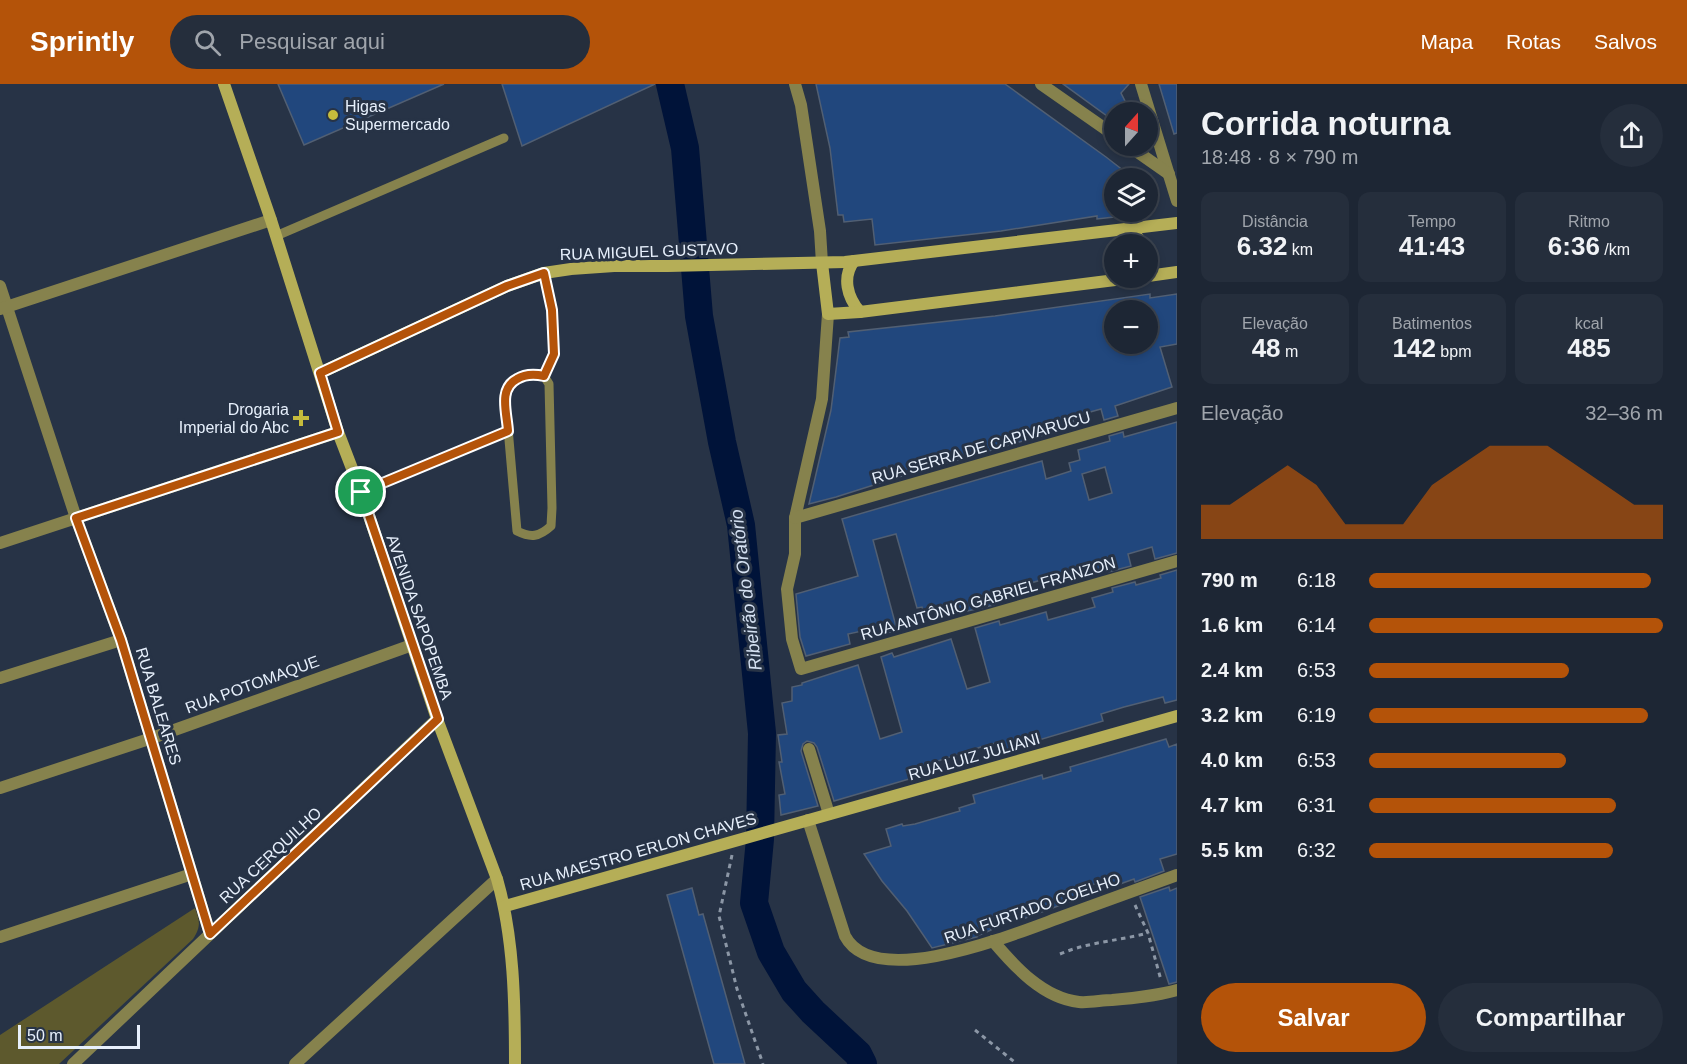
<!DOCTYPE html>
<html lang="pt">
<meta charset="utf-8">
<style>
:root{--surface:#1d2634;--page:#252e3c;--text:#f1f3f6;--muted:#a0a5ac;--line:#3b434f;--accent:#b45309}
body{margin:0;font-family:Arial,sans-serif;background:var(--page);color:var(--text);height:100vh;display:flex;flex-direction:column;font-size:22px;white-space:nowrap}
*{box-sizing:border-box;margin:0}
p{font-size:20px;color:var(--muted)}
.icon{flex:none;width:33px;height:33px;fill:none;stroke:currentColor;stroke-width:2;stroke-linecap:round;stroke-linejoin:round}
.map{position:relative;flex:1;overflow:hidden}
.details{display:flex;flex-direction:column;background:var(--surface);width:510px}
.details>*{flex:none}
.needle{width:39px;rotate:21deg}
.tools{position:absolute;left:1104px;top:18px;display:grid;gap:12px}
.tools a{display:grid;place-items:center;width:54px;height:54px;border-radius:50%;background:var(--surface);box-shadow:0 3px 9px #0003,0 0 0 2px var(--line);font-size:30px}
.scale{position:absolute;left:18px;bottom:15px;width:122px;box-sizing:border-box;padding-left:6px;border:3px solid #e7f0fc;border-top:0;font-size:16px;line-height:21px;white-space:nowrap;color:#e7f0fc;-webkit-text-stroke:4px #273346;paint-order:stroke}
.pin{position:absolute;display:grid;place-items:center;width:51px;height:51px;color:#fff;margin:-26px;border:3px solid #fff;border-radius:50%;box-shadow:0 2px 6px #0007}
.round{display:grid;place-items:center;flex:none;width:63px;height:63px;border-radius:32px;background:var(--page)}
.summary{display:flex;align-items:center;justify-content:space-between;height:102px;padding:0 24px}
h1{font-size:33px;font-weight:700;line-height:45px}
.metrics{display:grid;grid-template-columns:repeat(3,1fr);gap:9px;height:102px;padding:6px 24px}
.metrics div{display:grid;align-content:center;border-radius:12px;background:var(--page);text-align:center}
.metrics b{font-size:26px;font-weight:700}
.metrics small{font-size:16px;font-weight:400}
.metrics p{font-size:16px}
.chart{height:168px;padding:12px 24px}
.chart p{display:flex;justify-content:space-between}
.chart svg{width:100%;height:108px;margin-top:6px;fill:var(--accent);opacity:.7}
.button{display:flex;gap:12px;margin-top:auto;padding:12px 24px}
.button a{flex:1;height:69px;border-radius:36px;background:var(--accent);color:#fff;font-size:24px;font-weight:700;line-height:69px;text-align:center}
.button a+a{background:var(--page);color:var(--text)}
ul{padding:0 24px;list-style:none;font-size:20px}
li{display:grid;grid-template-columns:96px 72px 1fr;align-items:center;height:45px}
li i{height:15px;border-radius:8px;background:var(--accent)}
header{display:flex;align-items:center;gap:36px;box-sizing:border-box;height:84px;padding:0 30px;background:var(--accent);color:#fff}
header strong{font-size:28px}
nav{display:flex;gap:33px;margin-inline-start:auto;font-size:21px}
.search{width:420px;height:54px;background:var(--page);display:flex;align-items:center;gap:15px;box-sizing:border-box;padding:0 21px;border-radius:33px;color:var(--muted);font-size:22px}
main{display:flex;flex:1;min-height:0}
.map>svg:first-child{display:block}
.green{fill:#5d592d}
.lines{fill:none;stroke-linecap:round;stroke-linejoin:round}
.river{stroke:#001339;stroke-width:28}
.building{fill:#21477d;stroke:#515f73;stroke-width:1.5;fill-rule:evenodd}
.path{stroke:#8c97a6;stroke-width:3;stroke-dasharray:4.5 4.5;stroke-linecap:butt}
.lane{stroke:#86824d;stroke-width:9}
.street{stroke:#86824d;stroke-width:12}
.secondary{stroke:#b5ae57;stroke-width:12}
.route-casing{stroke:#fff;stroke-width:12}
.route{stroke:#b45309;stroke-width:8}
.poi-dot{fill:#c6bc3c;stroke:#273346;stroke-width:2}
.labels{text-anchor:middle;stroke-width:6;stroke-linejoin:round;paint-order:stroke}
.poi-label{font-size:16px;fill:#e7f0fc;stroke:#273346;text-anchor:start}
.street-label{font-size:16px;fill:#e7f0fc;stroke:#273346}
.water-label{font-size:18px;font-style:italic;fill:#d5e1f2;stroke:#273346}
</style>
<header>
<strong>Sprintly</strong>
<div class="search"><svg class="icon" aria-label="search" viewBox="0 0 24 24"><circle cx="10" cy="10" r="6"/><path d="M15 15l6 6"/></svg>Pesquisar aqui</div>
<nav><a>Mapa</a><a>Rotas</a><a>Salvos</a></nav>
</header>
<main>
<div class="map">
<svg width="1177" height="980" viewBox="0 0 1177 980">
<rect width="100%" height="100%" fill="#273346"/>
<path class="green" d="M195,824C200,837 201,843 193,855L59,980H0V951Z"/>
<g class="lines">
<path class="river" d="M670,0L685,64L699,232L722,358L741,441L762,649L760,755L754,819L771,868L794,907L813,928L858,970L863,980"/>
</g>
<g class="building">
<path d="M278,0H444L304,61Z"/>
<path d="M502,0H655L522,62Z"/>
<path d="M816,0H1005L1106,73L1133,94H1114V133L1097,135V132L1001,147L875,161L872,135L844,138L843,131H838L830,64Z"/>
<path d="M1063,0H1129L1121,9L1127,21L1121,28H1114V37Z"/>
<path d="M1159,0H1177V49L1174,50Z"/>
<path d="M1150,210V214L1177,210V260L1160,263L1172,303L1115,322L1118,332L1104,336L1101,325L1072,333L1075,342L902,392L836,413L809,420L831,326L840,254L849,253L848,248L995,232ZM1114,226H1148V260H1114Z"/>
<path d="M1177,338V469L1155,475L1152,463L1128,470L1131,482L1108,488L1107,484L1061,498L1059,491L1013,504L1015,511L993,518L994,521L945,532L942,521L923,526L922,523L917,524L896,450L873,456L897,546L874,553L871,545L848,550L850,560L806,572L800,553L796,510L858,492L842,435L1042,377L1046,395L1071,387L1069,379L1080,376L1078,366L1110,357L1109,352L1123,348L1124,353ZM1105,383L1112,409L1089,416L1082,390Z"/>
<path d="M1177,486V616L1165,619L1163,613L1124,623L1101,630L1103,637L998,668L996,659L984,662L913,685L916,693L834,717L817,663L814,659L807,657L803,660L801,667L818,722L781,731L779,711L785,710L779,678H782L778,651L787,650L782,619L792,617V603L802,601V599L858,581L880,655L902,648L881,573L892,569L894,573L951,555L967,605L990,598L975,544L999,537L1000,541L1046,528L1048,536L1095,523L1092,514L1113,508L1112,504L1135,498L1136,501L1161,494L1160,491Z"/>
<path d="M1166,655L1169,663L1177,660V770L1160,775L1164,787L1135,798L1134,795L1106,805L1103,797L1075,807L1077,815L1020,836L1017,829L989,839L991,846L977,852V853L932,864L907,827L882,797L864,770L891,762L886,745L902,740L903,742L915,740L960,727L959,724L975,719L973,711L1042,691L1043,695L1071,687L1070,683Z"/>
<path d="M1169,803L1170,807L1177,804V898L1169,900L1140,813Z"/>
<path d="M692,804L699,831L703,830L745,980H714L667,811Z"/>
</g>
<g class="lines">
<g class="path">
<path d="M732,771L719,832L737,905L763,980"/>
<path d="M1135,821L1148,849L1161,896"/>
<path d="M1060,870C1088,858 1118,857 1148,849"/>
<path d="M975,946L1017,980"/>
</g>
<g class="lane">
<path d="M276,152L504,54"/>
<path d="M544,189L552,226L554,270L544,292"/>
<path d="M536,290L544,292L549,300L552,424L551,442C539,453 531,454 517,447L505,310C511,293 520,293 536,290Z"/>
<path d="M361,408L509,347"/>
</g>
<g class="street">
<path d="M795,0L801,21L820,147L822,179"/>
<path d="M1041,0L1114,51"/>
<path d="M1141,0L1177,117"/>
<path d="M1129,62L1169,90"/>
<path d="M0,202L76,434L121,556L210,850"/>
<path d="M0,225L271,136"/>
<path d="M828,230L822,315L795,434V470L787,505L792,555L801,585L1177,477"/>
<path d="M795,434L1177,324"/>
<path d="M0,459L338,348"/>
<path d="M0,594L121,556"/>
<path d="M809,665L829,730"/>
<path d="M0,704L152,654L412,561"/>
<path d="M808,736L845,852C875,909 1019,848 1064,832C1102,818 1139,805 1177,791"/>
<path d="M0,853L192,790"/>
<path d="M993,857C1015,883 1043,914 1079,918C1090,919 1102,916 1112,916C1134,914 1156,912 1177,906"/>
<path d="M73,980L437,635"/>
<path d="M295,980L497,795"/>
</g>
<g class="secondary">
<path d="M224,0L271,136L338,348L361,408L437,635L497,795C514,854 515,919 515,980"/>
<path d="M1130,144L1143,160"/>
<path d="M854,177C842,193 847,213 860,228"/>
<path d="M822,179L828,230L860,228L1131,194"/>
<path d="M1148,192L1177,188"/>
<path d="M320,289L507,202L544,189L571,185L614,182H668L845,178L1177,139"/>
<path d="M505,822L1177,632"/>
</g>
</g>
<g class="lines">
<g class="route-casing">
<path id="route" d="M544,189L552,226L554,270L544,292C535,290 525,290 517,295C498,305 507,329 508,347L361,408L438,635L210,850L121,556L76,434L338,348L320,289L507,202Z"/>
</g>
<use href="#route" class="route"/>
</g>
<g class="poi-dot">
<circle cx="333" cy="31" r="6"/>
<path d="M298 325h6v6h6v6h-6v6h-6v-6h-6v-6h6z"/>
</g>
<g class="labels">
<g class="poi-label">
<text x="345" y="28">Higas<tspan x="345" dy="18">Supermercado</tspan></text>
<text x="289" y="331" text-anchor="end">Drogaria<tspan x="289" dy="18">Imperial do Abc</tspan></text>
</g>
<g class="street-label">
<text transform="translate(649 167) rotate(-2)" y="6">RUA MIGUEL GUSTAVO</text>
<text transform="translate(981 363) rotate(-16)" y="6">RUA SERRA DE CAPIVARUCU</text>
<text transform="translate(988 514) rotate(-16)" y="6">RUA ANTÔNIO GABRIEL FRANZON</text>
<text transform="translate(420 533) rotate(71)" y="6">AVENIDA SAPOPEMBA</text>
<text transform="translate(252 600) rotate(-20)" y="6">RUA POTOMAQUE</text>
<text transform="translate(159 622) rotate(73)" y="6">RUA BALEARES</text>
<text transform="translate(974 672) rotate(-16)" y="6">RUA LUIZ JULIANI</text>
<text transform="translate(638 767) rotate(-16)" y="6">RUA MAESTRO ERLON CHAVES</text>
<text transform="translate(270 771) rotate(-43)" y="6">RUA CERQUILHO</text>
<text transform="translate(1032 824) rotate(-19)" y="6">RUA FURTADO COELHO</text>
</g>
<g class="water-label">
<text transform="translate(746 506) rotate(-97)" y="6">Ribeirão do Oratório</text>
</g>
</g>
</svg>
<div class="tools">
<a><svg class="needle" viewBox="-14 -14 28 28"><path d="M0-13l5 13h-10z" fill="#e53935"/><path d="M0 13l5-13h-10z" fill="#a0a5ac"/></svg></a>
<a><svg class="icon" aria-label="layers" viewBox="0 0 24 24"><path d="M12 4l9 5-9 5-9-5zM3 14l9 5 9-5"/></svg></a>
<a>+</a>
<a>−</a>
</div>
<div class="scale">50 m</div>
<div class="pin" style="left:361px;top:408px;background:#1e9e55"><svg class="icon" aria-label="arrive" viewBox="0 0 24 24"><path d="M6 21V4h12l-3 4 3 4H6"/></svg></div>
</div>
<section class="details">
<div class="summary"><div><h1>Corrida noturna</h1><p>18:48 · 8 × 790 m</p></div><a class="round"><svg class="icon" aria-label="share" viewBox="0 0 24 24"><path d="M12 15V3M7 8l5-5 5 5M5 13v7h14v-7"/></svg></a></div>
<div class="metrics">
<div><p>Distância</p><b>6.32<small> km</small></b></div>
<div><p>Tempo</p><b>41:43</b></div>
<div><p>Ritmo</p><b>6:36<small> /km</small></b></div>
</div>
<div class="metrics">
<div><p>Elevação</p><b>48<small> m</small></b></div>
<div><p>Batimentos</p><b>142<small> bpm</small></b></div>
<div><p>kcal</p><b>485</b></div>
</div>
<div class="chart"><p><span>Elevação</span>32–36 m</p>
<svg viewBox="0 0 160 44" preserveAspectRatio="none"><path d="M0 44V30L10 30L20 22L30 14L40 22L50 38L60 38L70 38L80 22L90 14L100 6L110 6L120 6L130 14L140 22L150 30L160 30V44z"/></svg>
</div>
<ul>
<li><b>790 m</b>6:18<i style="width:96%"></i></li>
<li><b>1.6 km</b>6:14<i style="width:100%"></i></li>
<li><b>2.4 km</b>6:53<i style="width:68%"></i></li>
<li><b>3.2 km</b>6:19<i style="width:95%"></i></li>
<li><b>4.0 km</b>6:53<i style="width:67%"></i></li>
<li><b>4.7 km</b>6:31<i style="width:84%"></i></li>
<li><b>5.5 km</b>6:32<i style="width:83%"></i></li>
</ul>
<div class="button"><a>Salvar</a><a>Compartilhar</a></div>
</section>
</main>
